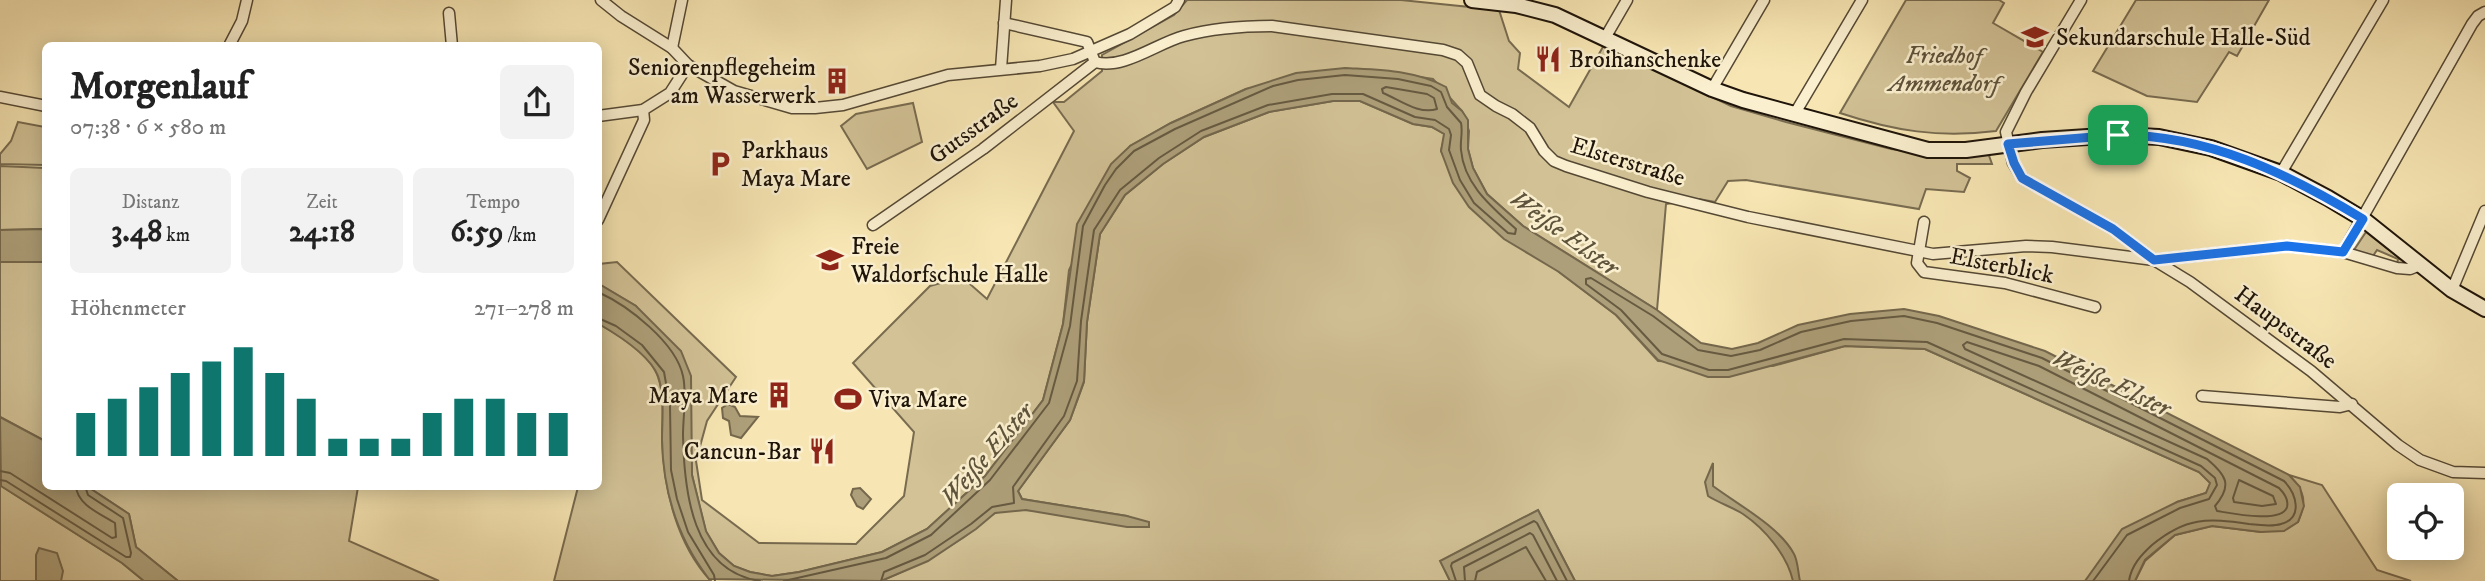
<!DOCTYPE html>
<html lang="de">
<meta charset="utf-8">
<style>
:root{--surface:#fff;--page:#f2f2f2;--text:#222;--muted:#767676;--accent:#0f766e}
body{margin:0;font-family:"IM FELL DW Pica",serif;background:var(--page);color:var(--text);height:100vh;display:flex;flex-direction:column;font-size:26px;white-space:nowrap}
*{box-sizing:border-box;margin:0}
p{font-size:23px;color:var(--muted)}
.icon{flex:none;width:38px;height:38px;fill:none;stroke:currentColor;stroke-width:2;stroke-linecap:round;stroke-linejoin:round}
.map{position:relative;flex:1;overflow:hidden}
.side{position:absolute;left:42px;top:42px;width:560px;height:448px;display:flex;flex-direction:column;background:var(--surface);border-radius:10px;box-shadow:0 4px 18px #0003}
.side>*{flex:none}
.buttons{position:absolute;left:2387px;top:483px;display:grid;gap:14px}
.buttons a{display:grid;place-items:center;width:77px;height:77px;border-radius:10px;background:var(--surface);box-shadow:0 4px 18px #0003;font-size:35px}
.pin{position:absolute;display:grid;place-items:center;width:60px;height:60px;color:#fff;margin:-30px;border-radius:14px;box-shadow:0 4px 10px #0006}
.round{display:grid;place-items:center;flex:none;width:74px;height:74px;border-radius:10px;background:var(--page)}
.summary{display:flex;align-items:center;justify-content:space-between;height:119px;padding:0 28px}
h1{font-size:38px;font-weight:700;line-height:52px}
.figures{display:grid;grid-template-columns:repeat(3,1fr);gap:10px;height:119px;padding:7px 28px}
.figures div{display:grid;align-content:center;border-radius:10px;background:var(--page);text-align:center}
.figures b{font-size:30px;font-weight:700}
.figures small{font-size:19px;font-weight:400}
.figures p{font-size:19px}
.chart{height:196px;padding:14px 28px}
.chart p{display:flex;justify-content:space-between}
.chart svg{width:100%;height:126px;margin-top:7px;stroke:var(--accent);stroke-width:6}
.map>svg:first-child{display:block}
.green{fill:#d2c296;stroke:#786b50;stroke-width:2}
.water{fill:#ad9f79;stroke:#74674c;stroke-width:2}
.lines{fill:none;stroke-linecap:round;stroke-linejoin:round}
.shore{stroke:#665a41;stroke-width:2}
.street-casing{stroke:#544834;stroke-width:13}
.secondary-casing{stroke:#1e1409;stroke-width:18}
.street{stroke:#faefce;stroke-width:10}
.secondary{stroke:#faefce;stroke-width:14}
.route-casing{stroke:#fff;stroke-width:14}
.route{stroke:#1a73e8;stroke-width:9}
.labels{text-anchor:middle;stroke-width:5;stroke-linejoin:round;paint-order:stroke}
.poi-label{font-size:24px;fill:#1e1409;stroke:#faefce;text-anchor:start}
.park-label{font-size:24px;font-style:italic;fill:#5d513a;stroke:#faefce}
.street-label{font-size:24px;fill:#1e1409;stroke:#faefce}
.water-label{font-size:26px;font-style:italic;fill:#5e533b;stroke:#faefce}
</style>
<div class="map">
<svg width="2485" height="581" viewBox="0 0 2485 581">
<rect width="100%" height="100%" fill="#f7e6b3"/>
<filter id="stains"><feTurbulence type="fractalNoise" baseFrequency=".00286" numOctaves="4"/><feColorMatrix values="0 0 0 0 .2 0 0 0 0 .09 0 0 0 0 .02 0 0 0 .5 -.17"/></filter>
<radialGradient id="worn" r=".72"><stop offset=".6" stop-color="#630" stop-opacity="0"/><stop offset="1" stop-color="#630" stop-opacity=".3"/></radialGradient>
<g class="green">
<path d="M1187,0H1401L1499,10L1509,41L1520,53L1518,69L1569,107L1604,45L1731,106L1786,122L1891,149L1928,154L1987,150L1992,164H1957V171L1970,178L1964,192L1926,189L1919,209L1746,180L1728,181L1715,202L1699,199L1666,204L1657,310L1523,226L1487,194L1473,168L1468,149L1469,131L1462,111L1433,79L1373,70L1246,89L1171,123L1130,146L1069,270L1063,324L1043,400L985,476L927,529L882,552L799,572L772,576L750,572L734,566L719,553L706,532L692,475L690,436L636,306L599,284V264L617,262L736,377L707,421L696,461L702,500L759,543L856,544L904,496L914,432L853,363L930,286L962,277L987,299L1074,131L1053,102H1064L1102,71V55L1174,15Z"/>
<path d="M1906,0H1999L2004,3L1993,23L2043,52L1996,131C1939,138 1894,131 1840,113Z"/>
<path d="M2136,0H2269L2237,56L2229,52L2197,102L2147,96L2093,71Z"/>
<path d="M1333,101H1360L1413,124L1432,127L1445,134L1441,151L1445,159L1559,272L1616,315L1658,361L1773,366L1845,346L1925,349L2199,472L2211,483L2206,493L2177,502L2085,581H1575L1538,510L1441,561L1450,581H881C910,569 934,557 961,539C971,533 986,517 995,513C1025,501 1111,527 1149,527L1127,516L1022,499L1018,491L1070,420L1084,382L1087,322L1100,234L1125,195L1163,164L1204,137L1269,112Z"/>
<path d="M913,103L922,142L867,169L841,126L856,114Z"/>
<path d="M18,122L45,127V165L0,164V154L11,141Z"/>
<path d="M0,166L45,168V229L0,230Z"/>
<path d="M2366,232L2407,264H2397L2398,259L2377,250L2373,256L2354,250Z"/>
<path d="M0,262H45V441L0,417Z"/>
<path d="M599,324C618,335 651,355 658,377C665,397 662,420 662,441C664,490 677,545 711,581H554L578,487L598,486Z"/>
<path d="M2289,475L2322,485L2377,570L2411,581H2135L2145,561L2175,535L2212,526L2261,532L2298,522C2307,501 2305,492 2289,475Z"/>
<path d="M0,485L122,563L144,581H0Z"/>
<path d="M88,487H358L349,541L439,581H178L136,547L129,514Z"/>
</g>
<g class="water">
<path d="M1345,68C1379,70 1416,70 1446,87L1452,103L1462,111L1468,120V149L1473,168L1487,194L1523,226L1657,310L1701,343L1732,349L1758,343L1798,325L1850,314L1904,309L1939,316L2045,351L2289,475L2300,487L2304,506L2298,522L2284,531L2261,532L2212,526L2175,535L2145,560L2135,581H2085L2122,529L2177,502L2206,493L2210,483L2199,472L1925,349L1845,346L1729,377H1708L1658,360L1616,315L1559,272L1504,239L1469,207L1453,183L1441,151L1444,134L1432,127L1413,124L1360,101H1333L1269,112L1204,137L1163,164L1125,195L1100,234L1087,322L1084,381L1070,420L1018,491L1022,499L1127,516L1149,522V527H1127L1026,510L995,513L976,529L928,561L881,581L709,579C678,539 663,491 662,440C662,420 665,396 658,376C650,355 618,335 599,324V284L636,306L681,351L691,376L692,475L706,531L719,553L734,566L750,572L772,576L799,572L882,552L927,529L985,476L1043,400L1063,324L1077,224L1111,164L1130,146L1171,123L1246,89L1296,73Z"/>
<path d="M45,229V262H0V230Z"/>
<path d="M728,404L735,407L740,416L758,417L741,438L731,435L729,421L723,418L722,408Z"/>
<path d="M0,417L45,441L46,486L88,487L129,514L136,547L178,581H144L122,563L1,486Z"/>
<path d="M1713,463V486C1737,504 1780,527 1794,554C1798,561 1798,573 1800,581H1793C1787,555 1765,529 1743,514C1732,507 1719,503 1708,496L1705,482Z"/>
<path d="M860,488L871,499L863,509L857,506L851,495L853,489Z"/>
<path d="M1538,510L1575,581H1450L1440,561Z"/>
<path d="M39,548L57,553L63,571L61,581H36V555Z"/>
</g>
<g class="lines">
<g class="shore">
<path d="M1386,87L1427,94L1434,98L1437,109C1419,115 1400,100 1383,93L1382,89Z"/>
<path d="M598,292C629,306 676,343 683,376C687,394 683,417 683,435C684,491 692,571 760,581"/>
<path d="M598,318L616,326L642,345L664,372L670,406L671,470L677,499L688,532L714,575L715,581"/>
<path d="M1967,342L2039,366L2279,488C2284,493 2289,499 2287,507C2282,524 2230,513 2217,511L2215,506C2233,485 2226,475 2207,459L1965,349L1963,345Z"/>
<path d="M0,471L10,473L112,538L116,537L115,523C101,514 77,505 76,486"/>
<path d="M0,480L6,481L126,557H130L131,553L123,518L88,495L85,486"/>
<path d="M2239,480L2273,496L2276,504L2262,506L2234,502L2233,498Z"/>
<path d="M784,581L886,558L931,535L990,480L1049,403L1070,326L1083,226L1105,185L1116,169L1134,151L1175,129L1273,86L1298,80L1345,75L1398,79L1431,86L1441,92L1447,107L1461,123C1463,132 1460,141 1461,150C1464,185 1492,207 1516,229L1515,234L1508,233L1474,203L1460,180L1449,150L1451,135L1449,129L1435,120L1415,117L1363,94H1332L1268,105L1201,131L1159,158L1120,190L1094,230L1081,321L1077,381L1064,416L1013,487L1014,503L992,507L971,524L925,555L884,572L881,581"/>
<path d="M1456,581L1451,566L1452,563L1534,521L1537,523L1567,581"/>
<path d="M1465,581L1464,567L1530,533L1533,535L1557,581"/>
<path d="M1475,581L1477,572L1526,547L1546,581"/>
<path d="M2093,581L2127,535L2180,508L2209,499L2217,485L2215,478L2201,466L1927,342L1844,339L1728,370H1709L1662,354L1621,310L1586,284V279L1591,278L1653,316L1698,350L1731,356L1760,350L1801,332L1851,321L1904,316L1937,323L2042,358L2284,481C2296,493 2304,518 2281,524C2272,527 2258,525 2249,524C2207,518 2186,517 2152,545C2141,555 2131,566 2129,581"/>
</g>
<g class="street-casing">
<g id="street">
<path d="M601,0L621,16L672,48L688,65L734,91L792,108H815L843,105L948,75L1040,66L1073,59L1130,34L1175,7L1179,0"/>
<path d="M2081,0L2026,92L2006,132L2013,163L2022,178L2113,229L2154,260L2190,282L2311,371L2398,445L2420,460L2453,472L2485,473"/>
<path d="M449,13L452,46"/>
<path d="M1004,23L1087,42L1095,62C1124,70 1157,43 1184,36C1213,28 1242,26 1272,26L1443,50L1458,55L1467,63L1480,95L1496,106L1512,114L1530,128L1544,151L1554,161L1566,166L1648,192L1748,217L1933,254L2026,246L2052,247L2154,260L2287,246L2343,252L2397,268L2410,269L2420,265"/>
<path d="M1605,38L1627,0"/>
<path d="M229,46L242,21L247,0"/>
<path d="M672,48L682,0"/>
<path d="M1001,69L1006,0"/>
<path d="M1712,89L1764,0"/>
<path d="M0,97L46,106"/>
<path d="M1794,115L1862,0"/>
<path d="M598,116L643,110L670,93L688,65"/>
<path d="M2281,173L2383,0"/>
<path d="M598,220L644,120L643,110"/>
<path d="M1924,222L1917,263L1924,272L2005,283L2095,307"/>
<path d="M873,225L983,149L1095,62"/>
<path d="M2343,252L2472,24L2478,16L2485,12"/>
<path d="M2452,290L2485,211"/>
<path d="M2202,396L2340,407L2352,404"/>
</g>
</g>
<g class="secondary-casing">
<path id="secondary" d="M1472,0L1516,5L1555,15L1712,89L1743,100L1928,150H1966L2042,140L2118,135L2159,137L2211,148L2281,173L2328,198L2363,219L2452,290L2485,309"/>
</g>
<use href="#street" class="street"/>
<use href="#secondary" class="secondary"/>
</g>
<g class="lines">
<g class="route-casing">
<path id="route" d="M2118,135C2208,135 2287,173 2363,219L2343,252L2287,246L2154,260L2113,229L2022,178L2014,163L2008,144Z"/>
</g>
<use href="#route" class="route"/>
</g>
<defs>
<g id="school-bare" transform="scale(2.1)"><path d="M0-5L7-2L0 1L-7-2ZM-4 1L0 2.5L4 1V4Q0 6-4 4Z" fill="#8f2418" stroke="#faefce" stroke-width="2.5" paint-order="stroke"/></g>
<g id="restaurant-bare" transform="scale(2.1)"><path d="M-5-6h1v4h1v-4h1v4h1v-4h1v5L-1.5 .5V6h-2V.5L-5-1ZM5-6V6H3V1.5H1.5Q1.5-4 5-6Z" fill="#8f2418" stroke="#faefce" stroke-width="2.5" paint-order="stroke"/></g>
<g id="building-bare" transform="scale(2.1)"><path d="M-4-6H4V6H1V3H-1V6H-4ZM-2.5-4.3h1.7v1.8h-1.7ZM.8-4.3h1.7v1.8H.8ZM-2.5-1h1.7V.8h-1.7ZM.8-1h1.7V.8H.8Z" fill="#8f2418" stroke="#faefce" stroke-width="2.5" paint-order="stroke"/></g>
<g id="parking-bare" transform="scale(2.1)"><path d="M-3.5-5.5H1a3.5 3.5 0 0 1 0 7H-1V5.5H-3.5ZM-1-3.4V-.6H.8a1.4 1.4 0 0 0 0-2.8Z" fill="#8f2418" stroke="#faefce" stroke-width="2.5" paint-order="stroke"/></g>
<g id="stadium-bare" transform="scale(2.1)"><path d="M0-5a6.5 5 0 1 0 0 10a6.5 5 0 1 0 0-10ZM-3.5-1.8h7v3.6h-7Z" fill="#8f2418" stroke="#faefce" stroke-width="2.5" paint-order="stroke"/></g>
</defs>
<g fill-rule="evenodd">
<use href="#school-bare" x="2035" y="37"/>
<use href="#restaurant-bare" x="1548" y="59"/>
<use href="#building-bare" x="837" y="81"/>
<use href="#parking-bare" x="720" y="164"/>
<use href="#school-bare" x="830" y="260"/>
<use href="#building-bare" x="779" y="395"/>
<use href="#stadium-bare" x="848" y="399"/>
<use href="#restaurant-bare" x="822" y="451"/>
</g>
<g class="labels">
<g class="poi-label">
<text x="2056" y="45">Sekundarschule Halle-Süd</text>
<text x="1569" y="67">Broihanschenke</text>
<text x="816" y="75" text-anchor="end">Seniorenpflegeheim<tspan x="816" dy="28">am Wasserwerk</tspan></text>
<text x="741" y="158">Parkhaus<tspan x="741" dy="28">Maya Mare</tspan></text>
<text x="851" y="254">Freie<tspan x="851" dy="28">Waldorfschule Halle</tspan></text>
<text x="758" y="403" text-anchor="end">Maya Mare</text>
<text x="869" y="407">Viva Mare</text>
<text x="801" y="459" text-anchor="end">Cancun-Bar</text>
</g>
<g class="park-label">
<text x="1944" y="63">Friedhof<tspan x="1944" dy="28">Ammendorf</tspan></text>
</g>
<g class="street-label">
<text transform="translate(973 128) rotate(-36)" y="8">Gutsstraße</text>
<text transform="translate(1628 161) rotate(17)" y="8">Elsterstraße</text>
<text transform="translate(2002 265) rotate(11)" y="8">Elsterblick</text>
<text transform="translate(2286 327) rotate(37)" y="8">Hauptstraße</text>
</g>
<g class="water-label">
<text transform="translate(1565 232) rotate(36)" y="9">Weiße Elster</text>
<text transform="translate(2112 382) rotate(25)" y="9">Weiße Elster</text>
<text transform="translate(986 454) rotate(-49)" y="9">Weiße Elster</text>
</g>
</g>
<rect width="100%" height="100%" filter="url(#stains)"/>
<rect width="100%" height="100%" fill="url(#worn)"/>
</svg>
<div class="buttons">
<a><svg class="icon" aria-label="locate" viewBox="0 0 24 24"><circle cx="12" cy="12" r="6"/><path d="M12 2v4M12 18v4M2 12h4M18 12h4"/></svg></a>
</div>
<div class="pin" style="left:2118px;top:135px;background:#1e9e55"><svg class="icon" aria-label="arrive" viewBox="0 0 24 24"><path d="M6 21V4h12l-3 4 3 4H6"/></svg></div>
<section class="side">
<div class="summary"><div><h1>Morgenlauf</h1><p>07:38 · 6 × 580 m</p></div><a class="round"><svg class="icon" aria-label="share" viewBox="0 0 24 24"><path d="M12 15V3M7 8l5-5 5 5M5 13v7h14v-7"/></svg></a></div>
<div class="figures">
<div><p>Distanz</p><b>3.48<small> km</small></b></div>
<div><p>Zeit</p><b>24:18</b></div>
<div><p>Tempo</p><b>6:59<small> /km</small></b></div>
</div>
<div class="chart"><p><span>Höhenmeter</span>271–278 m</p>
<svg viewBox="0 0 160 44" preserveAspectRatio="none"><path d="M5 44V29M15 44V24M25 44V20M35 44V15M45 44V11M55 44V6M65 44V15M75 44V24M85 44V38M95 44V38M105 44V38M115 44V29M125 44V24M135 44V24M145 44V29M155 44V29"/></svg>
</div>
</section>
</div>
